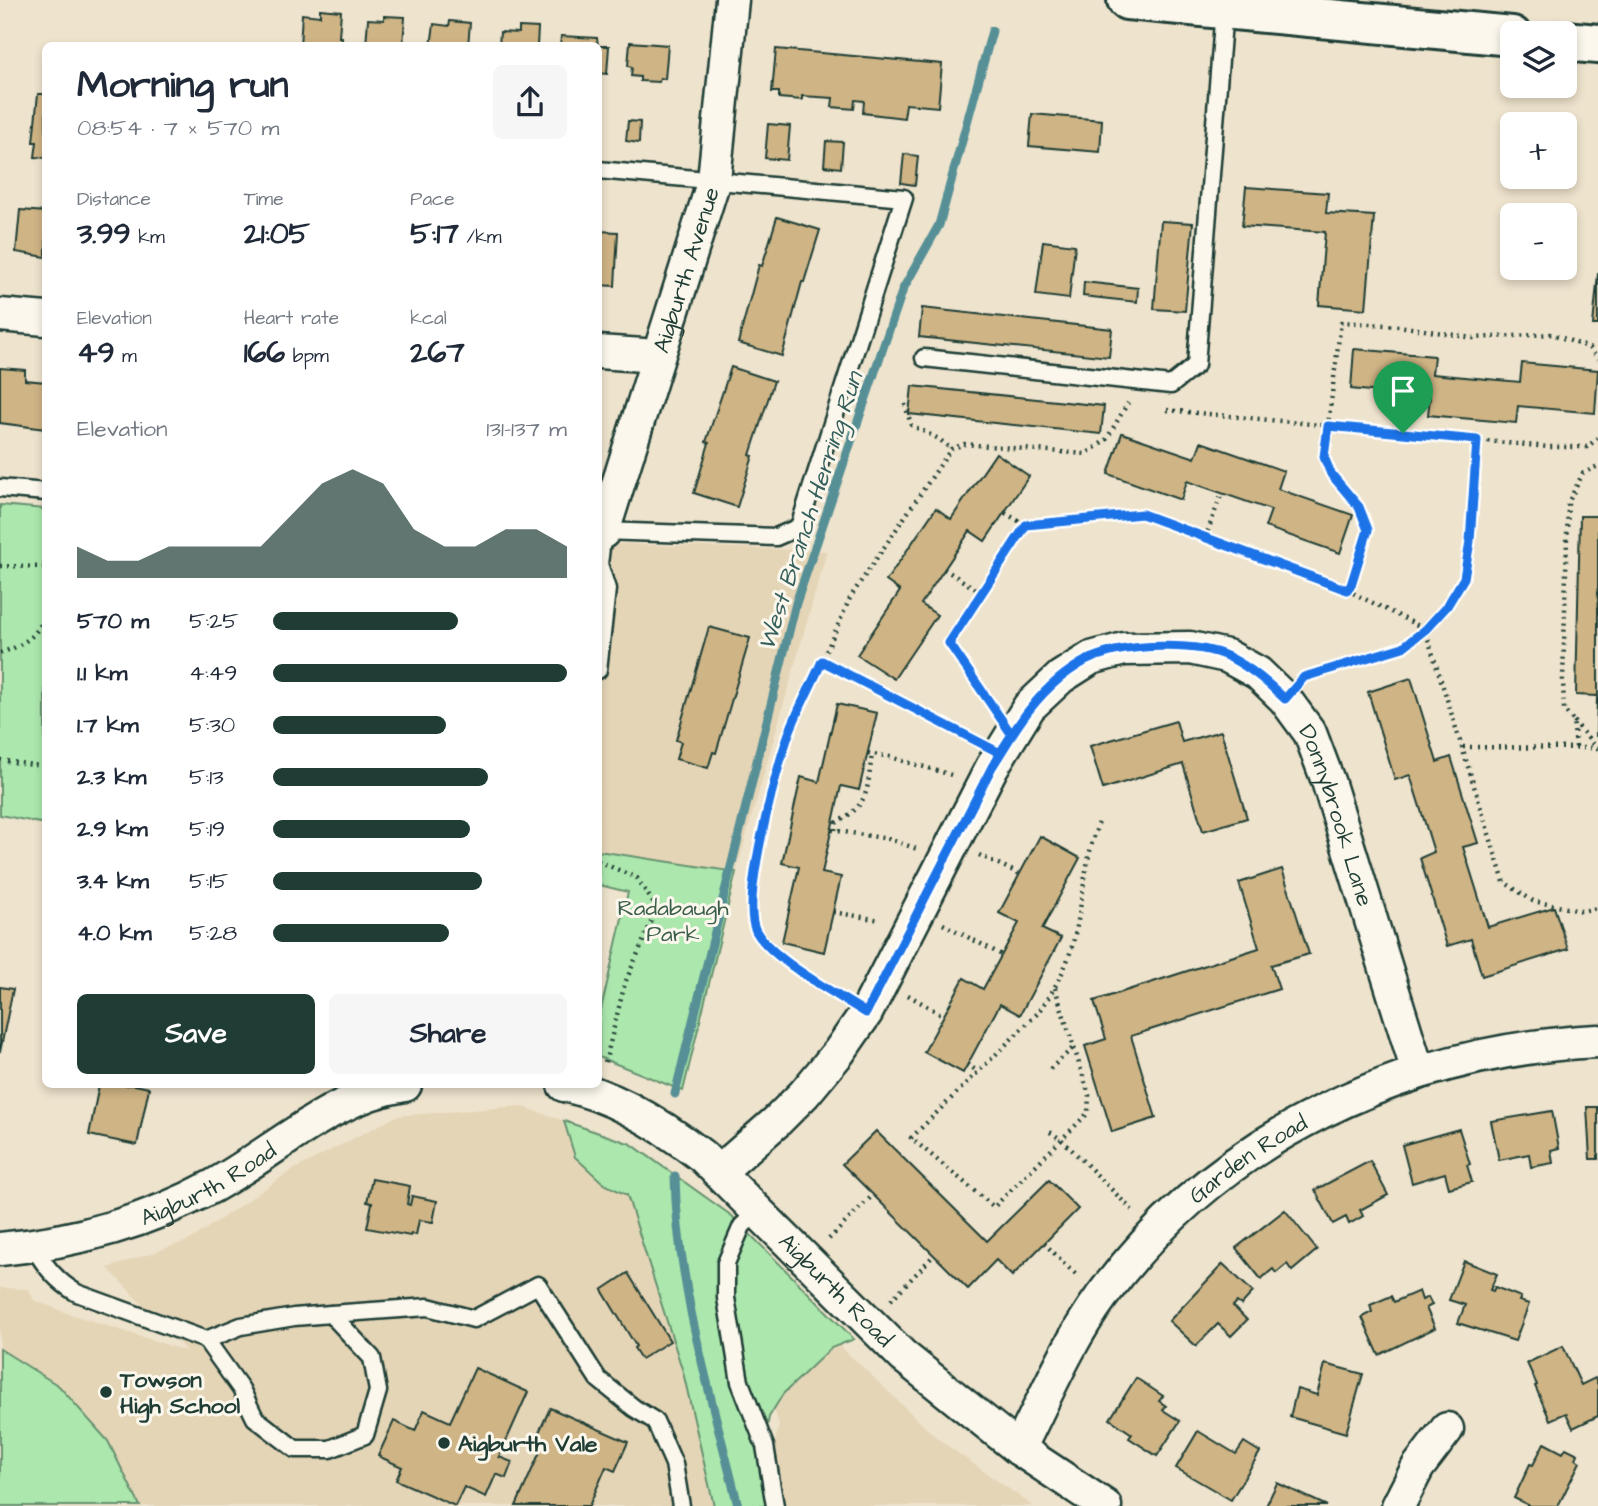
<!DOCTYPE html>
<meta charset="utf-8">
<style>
:root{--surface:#fff;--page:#f6f6f7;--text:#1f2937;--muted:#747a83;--accent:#1f3d34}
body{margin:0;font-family:"Architects Daughter",sans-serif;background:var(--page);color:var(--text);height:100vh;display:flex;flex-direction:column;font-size:26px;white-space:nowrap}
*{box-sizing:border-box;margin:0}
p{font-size:23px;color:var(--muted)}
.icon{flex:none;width:38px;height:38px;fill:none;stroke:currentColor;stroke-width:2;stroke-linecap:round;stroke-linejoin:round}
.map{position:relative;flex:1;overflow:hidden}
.drawer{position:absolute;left:42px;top:42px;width:560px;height:1046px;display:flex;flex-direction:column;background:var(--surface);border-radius:10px;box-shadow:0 4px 10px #0003}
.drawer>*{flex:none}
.controls{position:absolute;left:1500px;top:21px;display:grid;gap:14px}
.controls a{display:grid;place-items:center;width:77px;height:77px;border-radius:10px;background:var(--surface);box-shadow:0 4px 10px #0003;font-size:35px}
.pin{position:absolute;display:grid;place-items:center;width:60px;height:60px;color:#fff;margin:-72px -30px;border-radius:50% 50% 50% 0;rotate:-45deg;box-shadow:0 0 7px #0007}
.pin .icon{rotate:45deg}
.round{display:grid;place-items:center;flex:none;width:74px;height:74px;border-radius:10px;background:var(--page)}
.overview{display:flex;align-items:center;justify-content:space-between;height:119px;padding:0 35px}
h1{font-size:38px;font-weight:700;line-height:52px}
.stats{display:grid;grid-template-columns:repeat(3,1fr);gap:10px;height:119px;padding:7px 35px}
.stats div{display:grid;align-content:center}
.stats b{font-size:30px;font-weight:700}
.stats small{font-size:19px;font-weight:400}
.stats p{font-size:19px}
.chart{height:196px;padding:14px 35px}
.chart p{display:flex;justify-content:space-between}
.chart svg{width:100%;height:126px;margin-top:7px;fill:var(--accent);opacity:.7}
.button{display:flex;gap:14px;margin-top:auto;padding:14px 35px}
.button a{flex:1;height:80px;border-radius:10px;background:var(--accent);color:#fff;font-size:28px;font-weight:700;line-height:80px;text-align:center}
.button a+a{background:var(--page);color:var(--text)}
ul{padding:0 35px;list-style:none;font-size:23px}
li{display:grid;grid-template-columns:112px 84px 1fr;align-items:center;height:52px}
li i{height:18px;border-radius:9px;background:var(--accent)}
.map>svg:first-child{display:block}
.built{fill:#e5d5b7}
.green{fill:#ace7ad;stroke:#669270;stroke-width:2}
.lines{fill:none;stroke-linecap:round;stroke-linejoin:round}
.stream{stroke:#569096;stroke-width:9}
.building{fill:#cfb485;stroke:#1f3d34;stroke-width:2}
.lane-casing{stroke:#1f3d34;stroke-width:21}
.street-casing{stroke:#1f3d34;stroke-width:37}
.secondary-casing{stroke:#1f3d34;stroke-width:44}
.path{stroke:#1f3d34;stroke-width:4.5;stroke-dasharray:2 5;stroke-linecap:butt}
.lane{stroke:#fbf7ec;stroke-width:16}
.street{stroke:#fbf7ec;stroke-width:32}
.secondary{stroke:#fbf7ec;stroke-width:38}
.route-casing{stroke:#fff;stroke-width:14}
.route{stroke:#1a73e8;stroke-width:9}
.poi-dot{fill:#1f3d34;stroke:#fbf7ec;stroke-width:2.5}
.labels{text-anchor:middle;stroke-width:6;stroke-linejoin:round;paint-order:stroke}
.street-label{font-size:23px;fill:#1f3d34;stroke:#fbf7ec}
.park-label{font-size:23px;fill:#3b5f4c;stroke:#fbf7ec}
.poi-label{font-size:23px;font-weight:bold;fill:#1f3d34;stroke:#fbf7ec;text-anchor:start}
.water-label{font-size:24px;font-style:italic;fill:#36605d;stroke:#fbf7ec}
</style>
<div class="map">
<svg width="1598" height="1506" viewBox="0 0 1598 1506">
<rect width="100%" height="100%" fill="#eee3cd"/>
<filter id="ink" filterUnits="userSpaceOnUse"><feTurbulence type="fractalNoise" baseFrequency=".0143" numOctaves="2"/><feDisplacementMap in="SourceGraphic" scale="14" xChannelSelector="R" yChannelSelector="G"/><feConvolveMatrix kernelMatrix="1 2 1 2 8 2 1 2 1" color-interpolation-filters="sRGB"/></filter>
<g filter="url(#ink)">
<g class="built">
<path d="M598,543L827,551L736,872L599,851Z"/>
<path d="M521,1106L631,1144L714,1506H0V1288L28,1289L34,1300L67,1313L186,1351L108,1268L190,1240L289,1172L397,1116Z"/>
<path d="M794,1302L938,1439L1033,1506H759L779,1425L759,1359Z"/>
</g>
<g class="green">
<path d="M0,505L45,509V824L0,815Z"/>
<path d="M598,851L736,872L683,1091L599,1057V1018L628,892L599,885Z"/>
<path d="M564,1121L631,1144L732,1216L854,1339L831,1348L783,1394L769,1417L761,1462L769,1506H714L683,1372L627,1195L604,1184L575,1157Z"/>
<path d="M0,1349L59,1386L108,1441L140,1506H0Z"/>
</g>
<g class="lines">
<g class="stream">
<path d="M675,1094L796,603L903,289L939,225L992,31"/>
<path d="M675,1176C677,1288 712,1398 738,1506"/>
</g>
</g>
<g class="building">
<path d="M320,9L341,11L339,37H342V44L300,46L302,14L320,16Z"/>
<path d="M384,16L405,17L403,46H366L368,19L384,20Z"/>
<path d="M450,21L470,23L468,46H431L434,24L449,26Z"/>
<path d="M519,27L538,28L537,46H499L500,32L519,33Z"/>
<path d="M561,36L597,38L598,46H560Z"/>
<path d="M630,42L668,45L665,79L660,78L659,82L640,81V77L631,76L632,67L628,66Z"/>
<path d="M598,46H609L607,74L598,73Z"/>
<path d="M776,49L942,64L938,107L906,104L904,118L863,113L864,101L855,100L854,109L832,107L833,98L802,96V100L779,98V92H772Z"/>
<path d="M38,94H46V158L35,157L37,142H33Z"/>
<path d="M1032,114L1102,120L1100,152L1029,146Z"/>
<path d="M628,121L640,122L639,143L626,141Z"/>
<path d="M768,124L790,126L787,160L765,158Z"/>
<path d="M826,141L843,142L841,168L824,166Z"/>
<path d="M904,154L918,156L915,185L901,183Z"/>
<path d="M1246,187L1328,193L1326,213L1374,216L1366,309L1319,305L1325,232L1242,226Z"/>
<path d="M20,210L46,212V257L16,252Z"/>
<path d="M777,217L820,230L804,282H802L782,356L738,343L759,265L762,266Z"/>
<path d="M1161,221L1193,223L1185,311L1154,309Z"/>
<path d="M598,231L618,232L615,286L598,285Z"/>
<path d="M1043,241L1075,245L1069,299L1036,295Z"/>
<path d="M1598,273V325H1593Z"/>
<path d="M1084,282L1138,288L1137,302L1083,296Z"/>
<path d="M922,308L1112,329L1109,357L919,337Z"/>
<path d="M1354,349L1434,356L1432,374L1520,382L1522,363L1598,370L1595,413L1518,406L1516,423L1428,415L1430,397L1351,389Z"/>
<path d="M731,367L774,381L750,455L753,456L737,507L694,493L709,443L706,442Z"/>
<path d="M0,368L25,370V380L46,382V429L0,423Z"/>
<path d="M912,386L1104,406L1101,434L909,414Z"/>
<path d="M1122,433L1195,458L1201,442L1284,471L1278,489L1353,515L1340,553L1265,527L1271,510L1187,481L1181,500L1108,474Z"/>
<path d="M996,453L1029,476L985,541L970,531L921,604L937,615L894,679L857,655L900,591L886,581L936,508L951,519Z"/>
<path d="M1580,516H1598V737L1596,736L1597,696L1576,695Z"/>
<path d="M709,627L750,638L716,753L713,752L708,768L676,759L681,742L676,740Z"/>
<path d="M1411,678L1437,762L1451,757L1478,843L1463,847L1488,927L1554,907L1568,949L1482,976L1471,939L1447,946L1420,858L1434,852L1410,775L1395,780L1368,692Z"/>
<path d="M837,704L877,713L859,790L841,786L822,873L841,877L824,952L782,942L799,867L782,863L801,777L819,782Z"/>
<path d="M1176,721L1182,742L1221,731L1247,818L1203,831L1183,764L1103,789L1090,746Z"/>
<path d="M1040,836L1080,858L1042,929L1061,938L1020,1015L1000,1004L963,1073L924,1052L964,978L983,989L1019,923L999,913Z"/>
<path d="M1282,869L1309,954L1271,965L1279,989L1131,1036L1156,1118L1112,1132L1085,1046L1106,1039L1094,1001L1259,948L1239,883Z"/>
<path d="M0,987L13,989L0,1052Z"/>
<path d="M99,1085H135L149,1088L137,1145L89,1135Z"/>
<path d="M1587,1107H1598V1159H1590Z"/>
<path d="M1552,1111L1559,1148L1551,1150L1553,1163L1531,1167L1529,1154L1499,1160L1491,1121Z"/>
<path d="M1459,1129L1470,1164L1467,1165L1472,1182L1449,1188L1445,1173L1412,1183L1402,1145Z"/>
<path d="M876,1131L987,1241L1049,1180L1078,1209L1012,1276L996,1260L968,1289L842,1164Z"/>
<path d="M1370,1161L1388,1195L1360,1210L1363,1216L1349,1224L1346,1217L1333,1224L1315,1190Z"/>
<path d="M372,1179L410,1186L407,1204L410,1205L412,1196L437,1201L433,1222L419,1220L416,1235L411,1234L410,1236L367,1228L372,1203L367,1202Z"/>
<path d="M1285,1210L1317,1250L1292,1271L1287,1264L1276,1273L1273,1269L1261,1279L1236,1248Z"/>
<path d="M1464,1261L1497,1274L1490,1290L1493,1291L1495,1287L1521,1297L1519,1301L1529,1304L1515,1341L1458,1323L1465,1305L1449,1300Z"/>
<path d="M1223,1264L1253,1292L1241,1305L1237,1302L1233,1306L1247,1320L1231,1336L1218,1324L1196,1346L1169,1321Z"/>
<path d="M628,1273L670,1341L641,1359L634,1348L636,1346L602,1290Z"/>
<path d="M1419,1291L1422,1300L1428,1297L1432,1305L1426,1308L1435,1328L1379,1355L1362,1317L1372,1312L1370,1305L1391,1296L1394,1302Z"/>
<path d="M1563,1346L1581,1385L1595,1378L1598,1385V1416L1573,1428L1566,1413L1550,1420L1535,1386L1537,1385L1527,1363Z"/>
<path d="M1325,1364L1363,1374L1346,1433L1290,1417L1297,1389L1317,1395Z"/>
<path d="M475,1368L528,1392L499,1457L512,1462L506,1478L496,1474L486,1497L464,1487L455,1506L396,1480L402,1467L378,1456L394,1421L415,1431L424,1410L450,1422Z"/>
<path d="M1136,1378L1163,1396L1159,1401L1166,1406L1163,1410L1180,1421L1157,1456L1129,1438L1132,1434L1110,1419Z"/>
<path d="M550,1408L628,1442L615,1471L606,1467L589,1506H516L543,1445L535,1441Z"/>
<path d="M1198,1431L1236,1454L1244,1442L1260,1452L1231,1500L1176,1468Z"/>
<path d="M1544,1443L1563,1453L1566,1448L1578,1454L1576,1459L1580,1462L1558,1506H1530L1514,1498L1530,1464L1533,1465Z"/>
<path d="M1277,1483L1327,1506H1266Z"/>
</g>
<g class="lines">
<g class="lane-casing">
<g id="lane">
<path d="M598,170L904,198L799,527L776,537L601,531"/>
<path d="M924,358L1171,385L1196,365L1224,9"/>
<path d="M0,488L46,492"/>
<path d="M598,670L607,589L599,564L603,532"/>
<path d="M758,1211L742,1226L726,1263V1298L740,1382L765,1446L775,1506"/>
<path d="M33,1246C45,1266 56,1281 77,1293L206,1340L241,1326L294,1317L331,1314L428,1307L474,1319L538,1285L598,1379L634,1408L655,1421L674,1464L681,1506"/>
<path d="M206,1340L241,1389L255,1418L295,1449H330L365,1435L378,1391L372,1358L331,1314"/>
</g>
</g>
<g class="street-casing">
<g id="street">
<path d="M0,315L46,319"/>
<path d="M598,352L658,356"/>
<path id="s1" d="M603,532L714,180L732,0"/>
<path id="s2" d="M564,1085C613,1095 663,1126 702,1156L903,1356L1019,1449L1105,1506"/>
<path id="s3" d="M720,1171L776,1122L804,1094L839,1052L866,1013L992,767L1029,707L1061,677L1091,658L1124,649L1190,648L1227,656L1258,673L1285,699L1310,733L1328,781L1418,1072"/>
<path id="s4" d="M0,1249C75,1242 147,1222 213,1186C276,1151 332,1096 405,1085"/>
<path id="s5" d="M1019,1449C1045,1398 1068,1342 1102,1296C1219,1136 1403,1051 1598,1041"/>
<path d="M1398,1506L1418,1467L1447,1429"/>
</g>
</g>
<g class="secondary-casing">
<g id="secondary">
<path d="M1127,0L1512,36"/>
<path d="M1564,41L1598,44"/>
</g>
</g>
<g class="path">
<path d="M905,404L911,425L939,439L951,449"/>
<path d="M1167,410L1548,447H1587L1598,438"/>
<path d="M1005,513L1026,525"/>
<path d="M1205,538L1222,493"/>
<path d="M0,566L46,567"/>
<path d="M944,569L982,593"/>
<path d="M1347,590L1425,629L1504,882L1533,901L1581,911L1598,908"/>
<path d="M0,653C22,646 39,636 46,612"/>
<path d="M822,661C810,687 796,713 787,740C774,781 765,822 757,865C754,884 746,908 754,928C763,951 820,983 842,997"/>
<path d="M1304,677L1403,647L1425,629L1447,606L1464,578L1470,541L1477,440"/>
<path d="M993,708L949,643L1026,525L1142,515L1347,590L1351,585L1368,530L1359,507L1331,474L1324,457L1341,322L1399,326L1473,338L1552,334L1589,348L1598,359"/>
<path d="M1574,721L1595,747"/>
<path d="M974,740L822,661L851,596L951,449L964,444L1086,454L1106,440L1128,403"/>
<path d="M1463,747L1598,748"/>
<path d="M1576,747L1573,720L1564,710L1563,679L1568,503L1583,473L1598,466"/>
<path d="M868,753L890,757L955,776"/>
<path d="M0,760L46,767"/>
<path d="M832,830L889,839L917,849"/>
<path d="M835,830L836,823C870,804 867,790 872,754"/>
<path d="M979,855L1020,874"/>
<path d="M598,861L637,878L654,904L651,923L625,983L604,1067"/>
<path d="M833,912L880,920"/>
<path d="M943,924L1002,955"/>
<path d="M1055,988L1089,1095L1088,1113L994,1207L911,1138L1039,1012C1051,994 1063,975 1070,953C1084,910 1082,862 1100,820"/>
<path d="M908,995L944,1016"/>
<path d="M967,1064L977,1071"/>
<path d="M1050,1069L1075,1046"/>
<path d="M1050,1132L1062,1140L1132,1210"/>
<path d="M829,1239L873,1195"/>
<path d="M1044,1243L1077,1276"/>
<path d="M891,1300L934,1255"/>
</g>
<use href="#lane" class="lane"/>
<use href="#street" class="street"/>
<use href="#secondary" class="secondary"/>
</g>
</g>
<g class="lines" filter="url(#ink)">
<g class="route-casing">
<path id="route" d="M1403,433L1477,440L1470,541L1464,578L1447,606L1426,629L1403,647L1304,677L1285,699C1267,682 1251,668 1229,657C1196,641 1126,644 1092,658C1081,662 1069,671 1060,678C1033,700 1018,725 1000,753L822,661C811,687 796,712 787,739C776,773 740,902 756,931C772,960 837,994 866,1013L992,767L1012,735L949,643L1026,525L1142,514L1347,590L1351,585L1368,530L1359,507L1331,474L1324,457L1328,426L1403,433"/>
</g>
<use href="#route" class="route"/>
</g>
<g class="poi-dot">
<circle cx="106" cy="1392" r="7"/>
<circle cx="444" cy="1443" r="7"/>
</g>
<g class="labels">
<g class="street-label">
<text dy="8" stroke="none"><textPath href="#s1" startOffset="275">Aigburth Avenue</textPath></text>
<text dy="8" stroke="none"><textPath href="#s3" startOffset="982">Donnybrook Lane</textPath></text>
<text dy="8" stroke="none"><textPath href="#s5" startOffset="376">Garden Road</textPath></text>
<text dy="8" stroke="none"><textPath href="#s4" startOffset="220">Aigburth Road</textPath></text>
<text dy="8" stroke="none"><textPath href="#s2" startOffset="346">Aigburth Road</textPath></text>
</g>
<g class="park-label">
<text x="673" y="915">Radabaugh<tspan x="673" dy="26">Park</tspan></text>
</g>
<g class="poi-label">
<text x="120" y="1387">Towson<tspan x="120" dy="26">High School</tspan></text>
<text x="458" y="1451">Aigburth Vale</text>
</g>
<g class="water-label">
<text transform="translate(810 511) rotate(-72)" y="8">West Branch Herring Run</text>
</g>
</g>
</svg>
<div class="controls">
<a><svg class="icon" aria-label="layers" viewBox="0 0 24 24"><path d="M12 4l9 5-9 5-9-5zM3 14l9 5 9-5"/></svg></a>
<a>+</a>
<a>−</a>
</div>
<div class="pin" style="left:1403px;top:433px;background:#1e9e55"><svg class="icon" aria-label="arrive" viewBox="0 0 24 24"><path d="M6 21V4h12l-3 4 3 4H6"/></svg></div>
<section class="drawer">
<div class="overview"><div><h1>Morning run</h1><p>08:54 · 7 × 570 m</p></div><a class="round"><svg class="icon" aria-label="share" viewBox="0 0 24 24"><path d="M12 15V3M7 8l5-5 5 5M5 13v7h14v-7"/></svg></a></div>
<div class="stats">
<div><p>Distance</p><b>3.99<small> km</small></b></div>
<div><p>Time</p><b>21:05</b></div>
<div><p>Pace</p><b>5:17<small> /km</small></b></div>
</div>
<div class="stats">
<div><p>Elevation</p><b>49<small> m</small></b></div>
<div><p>Heart rate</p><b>166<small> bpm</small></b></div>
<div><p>kcal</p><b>267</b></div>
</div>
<div class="chart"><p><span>Elevation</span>131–137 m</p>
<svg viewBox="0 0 160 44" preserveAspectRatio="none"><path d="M0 44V33L10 38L20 38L30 33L40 33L50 33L60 33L70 22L80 11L90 6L100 11L110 27L120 33L130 33L140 27L150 27L160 33V44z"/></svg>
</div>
<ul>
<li><b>570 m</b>5:25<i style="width:63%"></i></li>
<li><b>1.1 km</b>4:49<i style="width:100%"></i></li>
<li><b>1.7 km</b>5:30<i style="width:59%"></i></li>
<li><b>2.3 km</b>5:13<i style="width:73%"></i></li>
<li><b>2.9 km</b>5:19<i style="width:67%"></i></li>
<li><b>3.4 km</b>5:15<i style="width:71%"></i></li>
<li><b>4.0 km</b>5:28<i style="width:60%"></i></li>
</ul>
<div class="button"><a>Save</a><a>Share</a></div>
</section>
</div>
